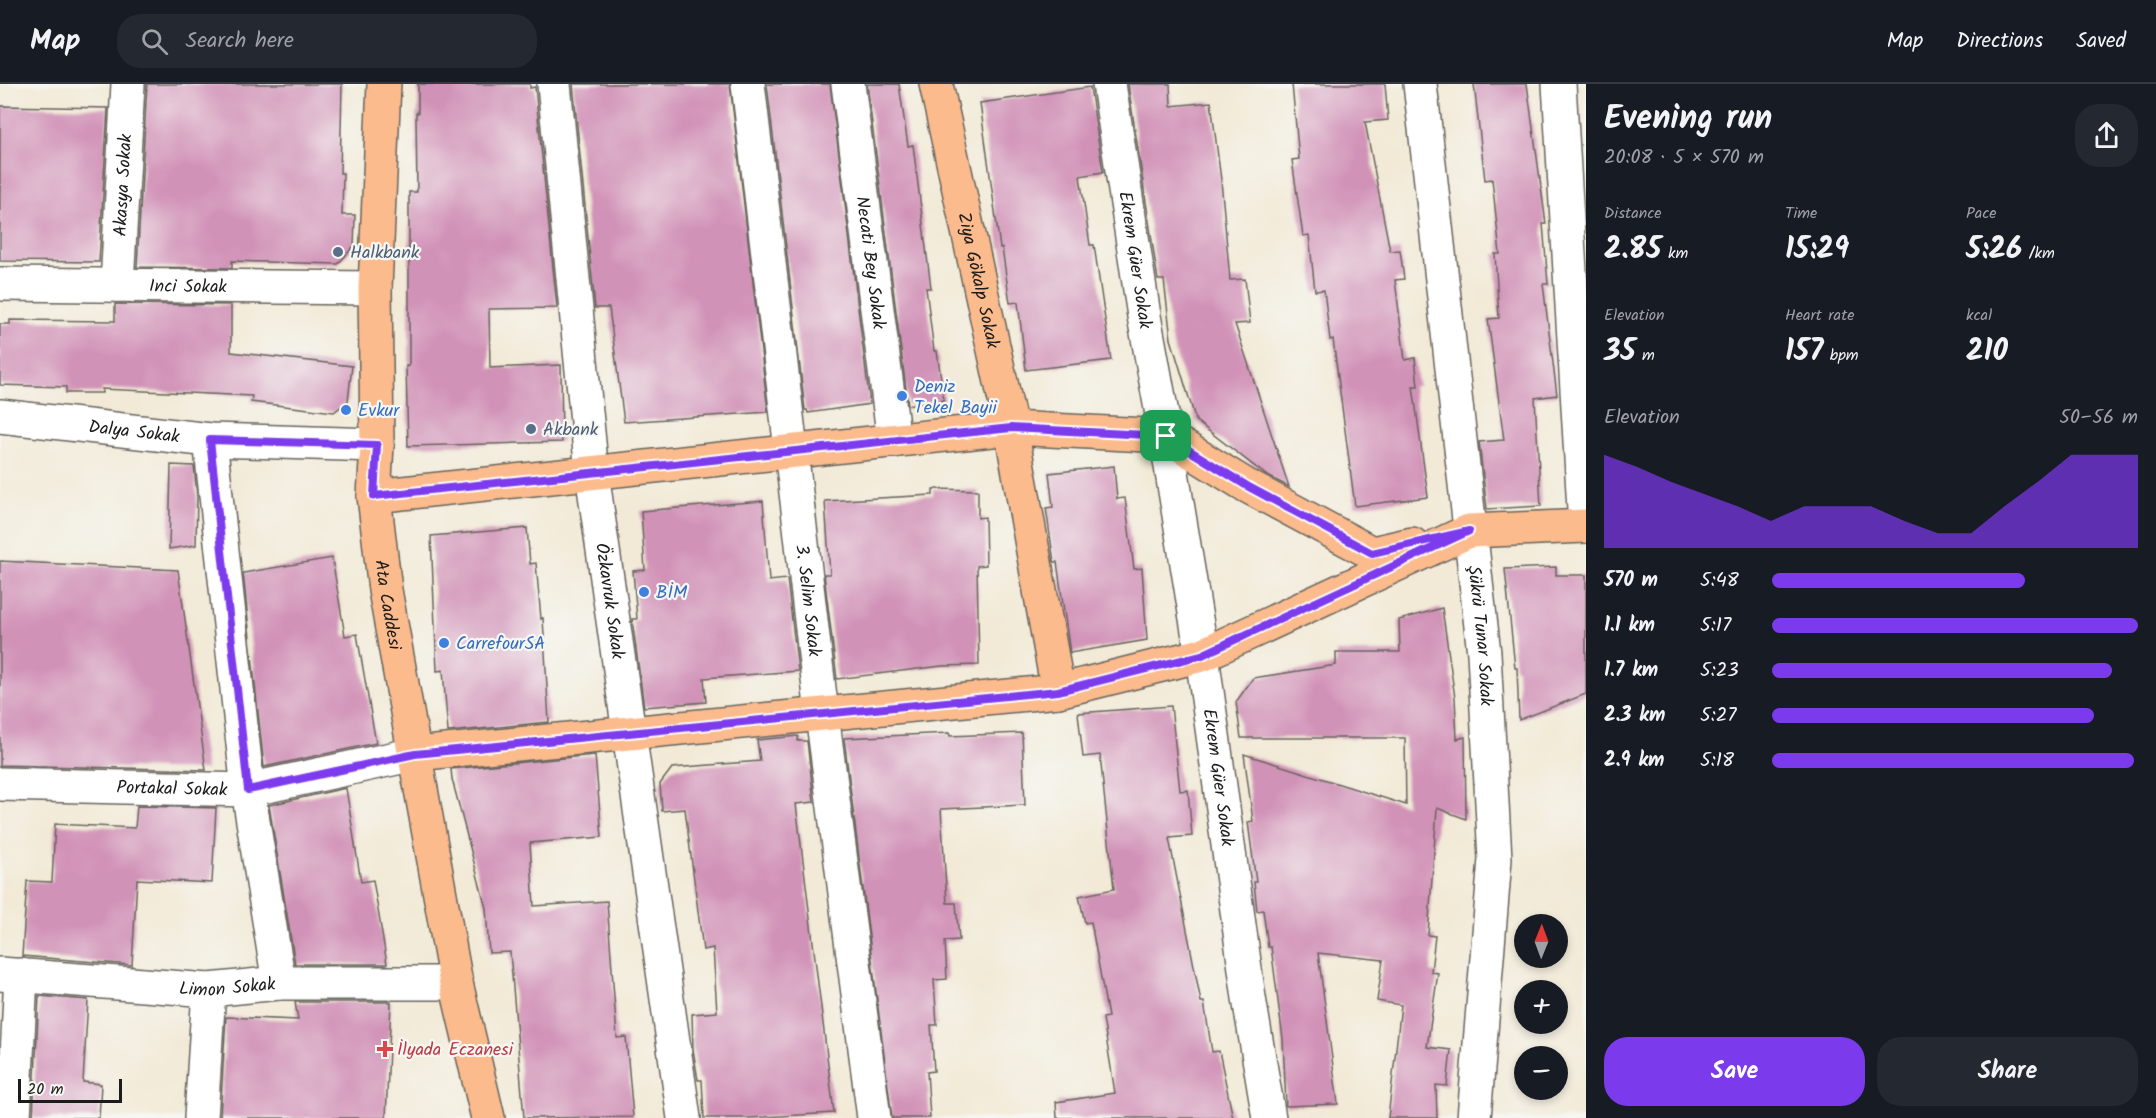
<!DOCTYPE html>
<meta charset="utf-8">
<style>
:root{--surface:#171b24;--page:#242831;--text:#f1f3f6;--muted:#9ea1a6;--line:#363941;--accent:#7c3aed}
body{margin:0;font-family:Kalam,sans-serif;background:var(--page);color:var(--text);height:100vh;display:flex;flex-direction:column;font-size:22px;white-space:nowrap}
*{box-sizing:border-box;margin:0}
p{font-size:20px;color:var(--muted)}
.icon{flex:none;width:33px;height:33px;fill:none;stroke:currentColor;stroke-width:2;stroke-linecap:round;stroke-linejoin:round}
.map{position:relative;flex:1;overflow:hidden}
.drawer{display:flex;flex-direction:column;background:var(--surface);width:570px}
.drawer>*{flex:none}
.needle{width:39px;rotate:1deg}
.fabs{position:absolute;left:1514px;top:830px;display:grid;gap:12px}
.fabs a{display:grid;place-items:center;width:54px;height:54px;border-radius:50%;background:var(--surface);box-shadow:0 3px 9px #0003;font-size:30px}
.scale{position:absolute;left:18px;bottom:15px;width:104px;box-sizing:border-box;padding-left:6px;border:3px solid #1c1c1c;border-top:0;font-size:16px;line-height:21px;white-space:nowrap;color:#1c1c1c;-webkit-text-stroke:4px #f6f6f2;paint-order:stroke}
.pin{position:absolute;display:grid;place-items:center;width:51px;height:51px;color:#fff;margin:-26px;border-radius:12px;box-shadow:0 3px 9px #0006}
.round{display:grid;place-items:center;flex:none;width:63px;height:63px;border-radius:24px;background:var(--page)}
.overview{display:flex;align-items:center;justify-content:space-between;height:102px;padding:0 18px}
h1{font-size:33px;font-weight:800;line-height:45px}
.stats{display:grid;grid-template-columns:repeat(3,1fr);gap:9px;height:102px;padding:6px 18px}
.stats div{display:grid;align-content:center}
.stats b{font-size:30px;font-weight:800}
.stats small{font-size:16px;font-weight:400}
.stats p{font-size:16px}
.chart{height:168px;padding:12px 18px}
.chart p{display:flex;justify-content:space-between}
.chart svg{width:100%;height:108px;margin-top:6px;fill:var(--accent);opacity:.7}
.cta{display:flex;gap:12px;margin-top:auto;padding:12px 18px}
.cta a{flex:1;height:69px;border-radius:24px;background:var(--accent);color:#fff;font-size:24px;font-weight:800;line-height:69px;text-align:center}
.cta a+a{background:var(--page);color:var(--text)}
ul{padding:0 18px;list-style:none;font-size:20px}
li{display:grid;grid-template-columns:96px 72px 1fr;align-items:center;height:45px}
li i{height:15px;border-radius:8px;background:var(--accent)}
header{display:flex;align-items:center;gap:36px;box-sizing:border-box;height:84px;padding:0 30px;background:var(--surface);border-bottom:2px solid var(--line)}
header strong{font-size:28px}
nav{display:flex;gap:33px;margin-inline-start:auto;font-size:21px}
.search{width:420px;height:54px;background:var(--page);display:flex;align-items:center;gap:15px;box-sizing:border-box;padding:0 21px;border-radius:24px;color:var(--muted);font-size:22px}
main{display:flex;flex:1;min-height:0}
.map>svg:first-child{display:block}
.building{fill:#d192b7}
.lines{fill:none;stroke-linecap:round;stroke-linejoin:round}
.minor-casing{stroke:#67645d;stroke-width:36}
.major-casing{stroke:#67645d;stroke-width:36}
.minor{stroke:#fff;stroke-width:33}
.major{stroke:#fbbb8c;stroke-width:33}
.route-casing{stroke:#fff;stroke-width:12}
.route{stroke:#7c3aed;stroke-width:8}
.service-dot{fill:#5c6f8a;stroke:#f6f6f2;stroke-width:2}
.shop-dot{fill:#3f7fe0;stroke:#f6f6f2;stroke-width:2}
.health-dot{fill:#e0444e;stroke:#f6f6f2;stroke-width:2}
.labels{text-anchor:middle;stroke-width:4.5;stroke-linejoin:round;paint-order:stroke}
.street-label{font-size:18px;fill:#1c1c1c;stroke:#f6f6f2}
.service-label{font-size:18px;fill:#4e5e75;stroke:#f6f6f2;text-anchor:start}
.shop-label{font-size:18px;fill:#366cbe;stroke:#f6f6f2;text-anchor:start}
.health-label{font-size:18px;fill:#be3a42;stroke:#f6f6f2;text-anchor:start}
</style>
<header>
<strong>Map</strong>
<div class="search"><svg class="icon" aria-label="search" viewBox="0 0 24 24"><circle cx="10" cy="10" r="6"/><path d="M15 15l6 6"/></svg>Search here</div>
<nav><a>Map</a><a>Directions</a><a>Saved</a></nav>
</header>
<main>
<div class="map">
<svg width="1586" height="1034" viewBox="0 0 1586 1034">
<rect width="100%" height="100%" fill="#f6f6f2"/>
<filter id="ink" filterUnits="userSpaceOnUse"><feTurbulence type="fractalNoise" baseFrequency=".0167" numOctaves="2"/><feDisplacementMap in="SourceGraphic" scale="12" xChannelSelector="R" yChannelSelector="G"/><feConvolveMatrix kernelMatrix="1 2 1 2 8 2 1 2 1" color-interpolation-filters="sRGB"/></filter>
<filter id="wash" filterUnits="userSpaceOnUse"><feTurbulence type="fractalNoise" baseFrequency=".008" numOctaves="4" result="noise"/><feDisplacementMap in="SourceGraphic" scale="24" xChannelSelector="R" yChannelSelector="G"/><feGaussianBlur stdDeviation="1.35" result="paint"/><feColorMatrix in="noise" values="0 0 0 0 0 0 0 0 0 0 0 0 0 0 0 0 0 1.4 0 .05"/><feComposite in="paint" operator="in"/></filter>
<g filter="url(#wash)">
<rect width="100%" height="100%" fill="#f2ead7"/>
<g id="blocks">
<g class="building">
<path d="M147,0H342L340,89H343L342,131H355L354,162L338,180L232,177V184L137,183Z"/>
<path d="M418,0H530V4L535,3L557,224L489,225L490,284L561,281L562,358L408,362L406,282H409V108H417L416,29H418Z"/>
<path d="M573,0H730L768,328L624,338L609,224H595Z"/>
<path d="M767,0H830L870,320L808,329L807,326H805Z"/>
<path d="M867,0H899L908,62L913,61L931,204H926L934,267H937L944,316L908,321Z"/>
<path d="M1128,0H1170L1171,22L1211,18L1221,96L1230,196L1245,195L1250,239L1235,240L1289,403L1266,391L1196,337L1171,255L1164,196H1158Z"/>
<path d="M1292,0H1385L1388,36L1365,38L1390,167L1400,166L1404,195L1395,196L1405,276L1415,274L1418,302H1413L1428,413L1355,422L1333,255L1330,256L1324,206L1315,207L1309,151L1303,152L1292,76L1299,75Z"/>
<path d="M1474,0H1527L1546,140H1543L1548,200H1543L1557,311L1535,314L1541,422L1487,425L1479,358L1504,356L1488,235L1499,234L1495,170H1500L1492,95L1485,96Z"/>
<path d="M1090,3L1103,88L1080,92L1090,161H1094L1111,276L1026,286L1018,218L1010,219L1002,164H1000L980,19Z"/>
<path d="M0,22L108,24L99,178L0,177Z"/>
<path d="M115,220L231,221V268L352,282L348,317L334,328L251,318L252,312L102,305V309H66V303L0,301V240H10V236L115,237Z"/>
<path d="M171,381L194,382L197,412L196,461L169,465Z"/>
<path d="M1114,382L1117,415L1125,414L1134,485L1142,484L1147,556L1070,569L1057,478H1054L1046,424L1053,423L1049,389Z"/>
<path d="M933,405L978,406V434L985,433L986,481L977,482L979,581L942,582L837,595L824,490H830L825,417L933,411Z"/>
<path d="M763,417L769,497L787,495L798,587L704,594L706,618L644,623L632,535H637L633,487L645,486L641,427Z"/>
<path d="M527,444L530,480L536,479L541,535L543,534L549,638L448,648L443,586L437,587L431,452Z"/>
<path d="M332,474L345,552L357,550L376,659L264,683L243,489Z"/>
<path d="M0,477L178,486L206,686L0,681Z"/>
<path d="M1556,483V491H1586V610L1519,636L1517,584H1515L1505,485Z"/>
<path d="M1442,524L1455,614L1457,655L1465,653L1466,735L1437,724L1428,851L1435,852L1431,888L1438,889L1427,963L1451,966L1447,1002L1436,1001L1437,1034H1388L1401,921L1377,917L1383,876L1318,869L1338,1020L1286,1022L1283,955L1271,863H1268L1263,826L1257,827L1254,798H1256L1248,738L1253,737L1244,670L1406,721L1405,654H1241L1236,618L1253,594L1336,581V568H1400L1399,536Z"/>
<path d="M1171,622L1180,707L1188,706L1192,752L1169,754L1201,918H1204L1212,968L1219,967L1233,1034H1057L1056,1018L1115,1009L1103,934L1108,933L1091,838L1085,839L1079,812L1114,805L1100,671L1083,673L1078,629Z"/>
<path d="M949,649L950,652L1022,649L1025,721L941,725L947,819H956L959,856L945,857L947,895L934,896L937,941H931L934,987L927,988L930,1034H892L844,654Z"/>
<path d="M798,652V657H807L814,718L796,720L834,1029L748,1034H704L702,996H698L693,965L692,930L717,928L713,864L703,866L685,725L662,727L660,700L672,684L760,677L757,656Z"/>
<path d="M595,671L602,753L530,759L534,822L607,817L617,954L626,953L633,1033L524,1034L510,868L489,869L486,824L452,695L451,685Z"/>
<path d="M346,704L361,798L373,796L387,880H295L269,721Z"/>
<path d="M137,722L216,724L212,799L137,795L132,881L22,872L27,797L52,798L55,740L135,744Z"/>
<path d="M39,912L88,916L83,998L101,1000L99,1034H33Z"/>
<path d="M295,918H391L386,1034H220L226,933L298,936Z"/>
</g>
</g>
</g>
<g filter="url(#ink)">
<use href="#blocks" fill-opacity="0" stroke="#67645d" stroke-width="1.5"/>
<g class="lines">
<g class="minor-casing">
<g id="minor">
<path id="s1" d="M554,0L592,389L684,1034"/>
<path id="s2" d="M748,0L822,630L874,1034"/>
<path id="s3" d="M848,0L894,357"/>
<path id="s4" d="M1109,0L1144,232L1166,352L1202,571L1249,914L1269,1034"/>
<path id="s5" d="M1420,0L1484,569L1495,775L1474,1034"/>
<path d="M1559,0L1585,442"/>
<path id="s6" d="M0,200L375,204"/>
<path id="s7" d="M117,201L128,0"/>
<path id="s8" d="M0,332L210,356L377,361"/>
<path d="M210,356L248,706L279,899"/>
<path id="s9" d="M0,700L248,706L415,670"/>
<path id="s10" d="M0,890L209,906L279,899H456"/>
<path d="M14,1034L21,891"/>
<path d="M201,1034L209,906"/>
</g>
</g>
<g class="major-casing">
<g id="major">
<path id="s11" d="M384,0L375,204L377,361L374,412L385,506L456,899L488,1034"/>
<path id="s12" d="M936,0L1011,344L1058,607"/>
<path d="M374,412L1011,344L1166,352L1247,402L1372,469L1412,460"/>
<path d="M415,670L1058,607L1202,571L1469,447L1586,442"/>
</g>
</g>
<use href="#minor" class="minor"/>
<use href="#major" class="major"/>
</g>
</g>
<g class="lines" filter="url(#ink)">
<g class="route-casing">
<path id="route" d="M1011,344L1166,352L1247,402L1372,469L1469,447L1202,571L1058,607L415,670L248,706L210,356L377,361L374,412Z"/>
</g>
<use href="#route" class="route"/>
</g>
<g class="service-dot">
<circle cx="338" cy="168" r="6"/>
<circle cx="531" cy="345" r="6"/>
</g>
<g class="shop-dot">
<circle cx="902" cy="312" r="6"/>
<circle cx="346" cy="326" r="6"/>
<circle cx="644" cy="508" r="6"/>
<circle cx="444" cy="559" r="6"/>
</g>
<path class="health-dot" d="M382 956h6v6h6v6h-6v6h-6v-6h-6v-6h6z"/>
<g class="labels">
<g class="street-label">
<text dy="6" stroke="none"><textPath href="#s7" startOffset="100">Akasya Sokak</textPath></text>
<text dy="6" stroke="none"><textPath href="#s4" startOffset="178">Ekrem Güer Sokak</textPath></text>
<text dy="6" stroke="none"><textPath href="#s3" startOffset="180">Necati Bey Sokak</textPath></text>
<text dy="6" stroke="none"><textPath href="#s12" startOffset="201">Ziya Gökalp Sokak</textPath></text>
<text dy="6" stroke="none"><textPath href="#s6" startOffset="188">Inci Sokak</textPath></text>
<text dy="6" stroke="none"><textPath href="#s8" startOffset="135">Dalya Sokak</textPath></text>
<text dy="6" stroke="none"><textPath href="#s2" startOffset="520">3. Selim Sokak</textPath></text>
<text dy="6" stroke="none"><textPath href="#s1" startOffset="520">Özkavruk Sokak</textPath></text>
<text dy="6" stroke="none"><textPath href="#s11" startOffset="522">Ata Caddesi</textPath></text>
<text dy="6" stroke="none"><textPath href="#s5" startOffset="555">Şükrü Tunar Sokak</textPath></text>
<text dy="6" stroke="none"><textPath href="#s4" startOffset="702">Ekrem Güer Sokak</textPath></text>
<text dy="6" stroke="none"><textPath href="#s9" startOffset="172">Portakal Sokak</textPath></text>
<text dy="6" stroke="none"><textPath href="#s10" startOffset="228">Limon Sokak</textPath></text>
</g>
<g class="service-label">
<text x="350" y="174">Halkbank</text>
<text x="543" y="351">Akbank</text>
</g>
<g class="shop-label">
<text x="914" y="308">Deniz<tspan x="914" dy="21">Tekel Bayii</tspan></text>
<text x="358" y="332">Evkur</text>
<text x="656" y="514">BİM</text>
<text x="456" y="565">CarrefourSA</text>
</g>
<g class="health-label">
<text x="397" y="971">İlyada Eczanesi</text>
</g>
</g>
</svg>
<div class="fabs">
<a><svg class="needle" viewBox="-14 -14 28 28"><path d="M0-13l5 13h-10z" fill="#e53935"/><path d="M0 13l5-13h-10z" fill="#9ea1a6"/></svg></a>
<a>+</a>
<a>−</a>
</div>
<div class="scale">20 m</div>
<div class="pin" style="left:1166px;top:352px;background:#1e9e55"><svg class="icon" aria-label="arrive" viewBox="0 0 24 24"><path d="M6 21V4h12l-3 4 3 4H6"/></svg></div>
</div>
<section class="drawer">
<div class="overview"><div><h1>Evening run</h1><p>20:08 · 5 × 570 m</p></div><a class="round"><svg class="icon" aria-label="share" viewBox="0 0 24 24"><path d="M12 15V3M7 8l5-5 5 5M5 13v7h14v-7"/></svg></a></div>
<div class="stats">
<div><p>Distance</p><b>2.85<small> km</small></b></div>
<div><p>Time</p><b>15:29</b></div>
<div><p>Pace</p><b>5:26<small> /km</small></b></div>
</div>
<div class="stats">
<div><p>Elevation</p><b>35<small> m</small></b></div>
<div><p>Heart rate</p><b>157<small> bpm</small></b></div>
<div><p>kcal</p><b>210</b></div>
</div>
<div class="chart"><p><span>Elevation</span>50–56 m</p>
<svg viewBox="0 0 160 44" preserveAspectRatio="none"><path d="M0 44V6L10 11L20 17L30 22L40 27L50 33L60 27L70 27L80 27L90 33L100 38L110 38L120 27L130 17L140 6L150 6L160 6V44z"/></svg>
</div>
<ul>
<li><b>570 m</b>5:48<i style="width:69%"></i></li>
<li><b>1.1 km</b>5:17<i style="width:100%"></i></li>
<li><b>1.7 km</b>5:23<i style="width:93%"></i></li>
<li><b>2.3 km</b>5:27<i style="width:88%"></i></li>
<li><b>2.9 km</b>5:18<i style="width:99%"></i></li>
</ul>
<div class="cta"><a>Save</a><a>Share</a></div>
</section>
</main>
